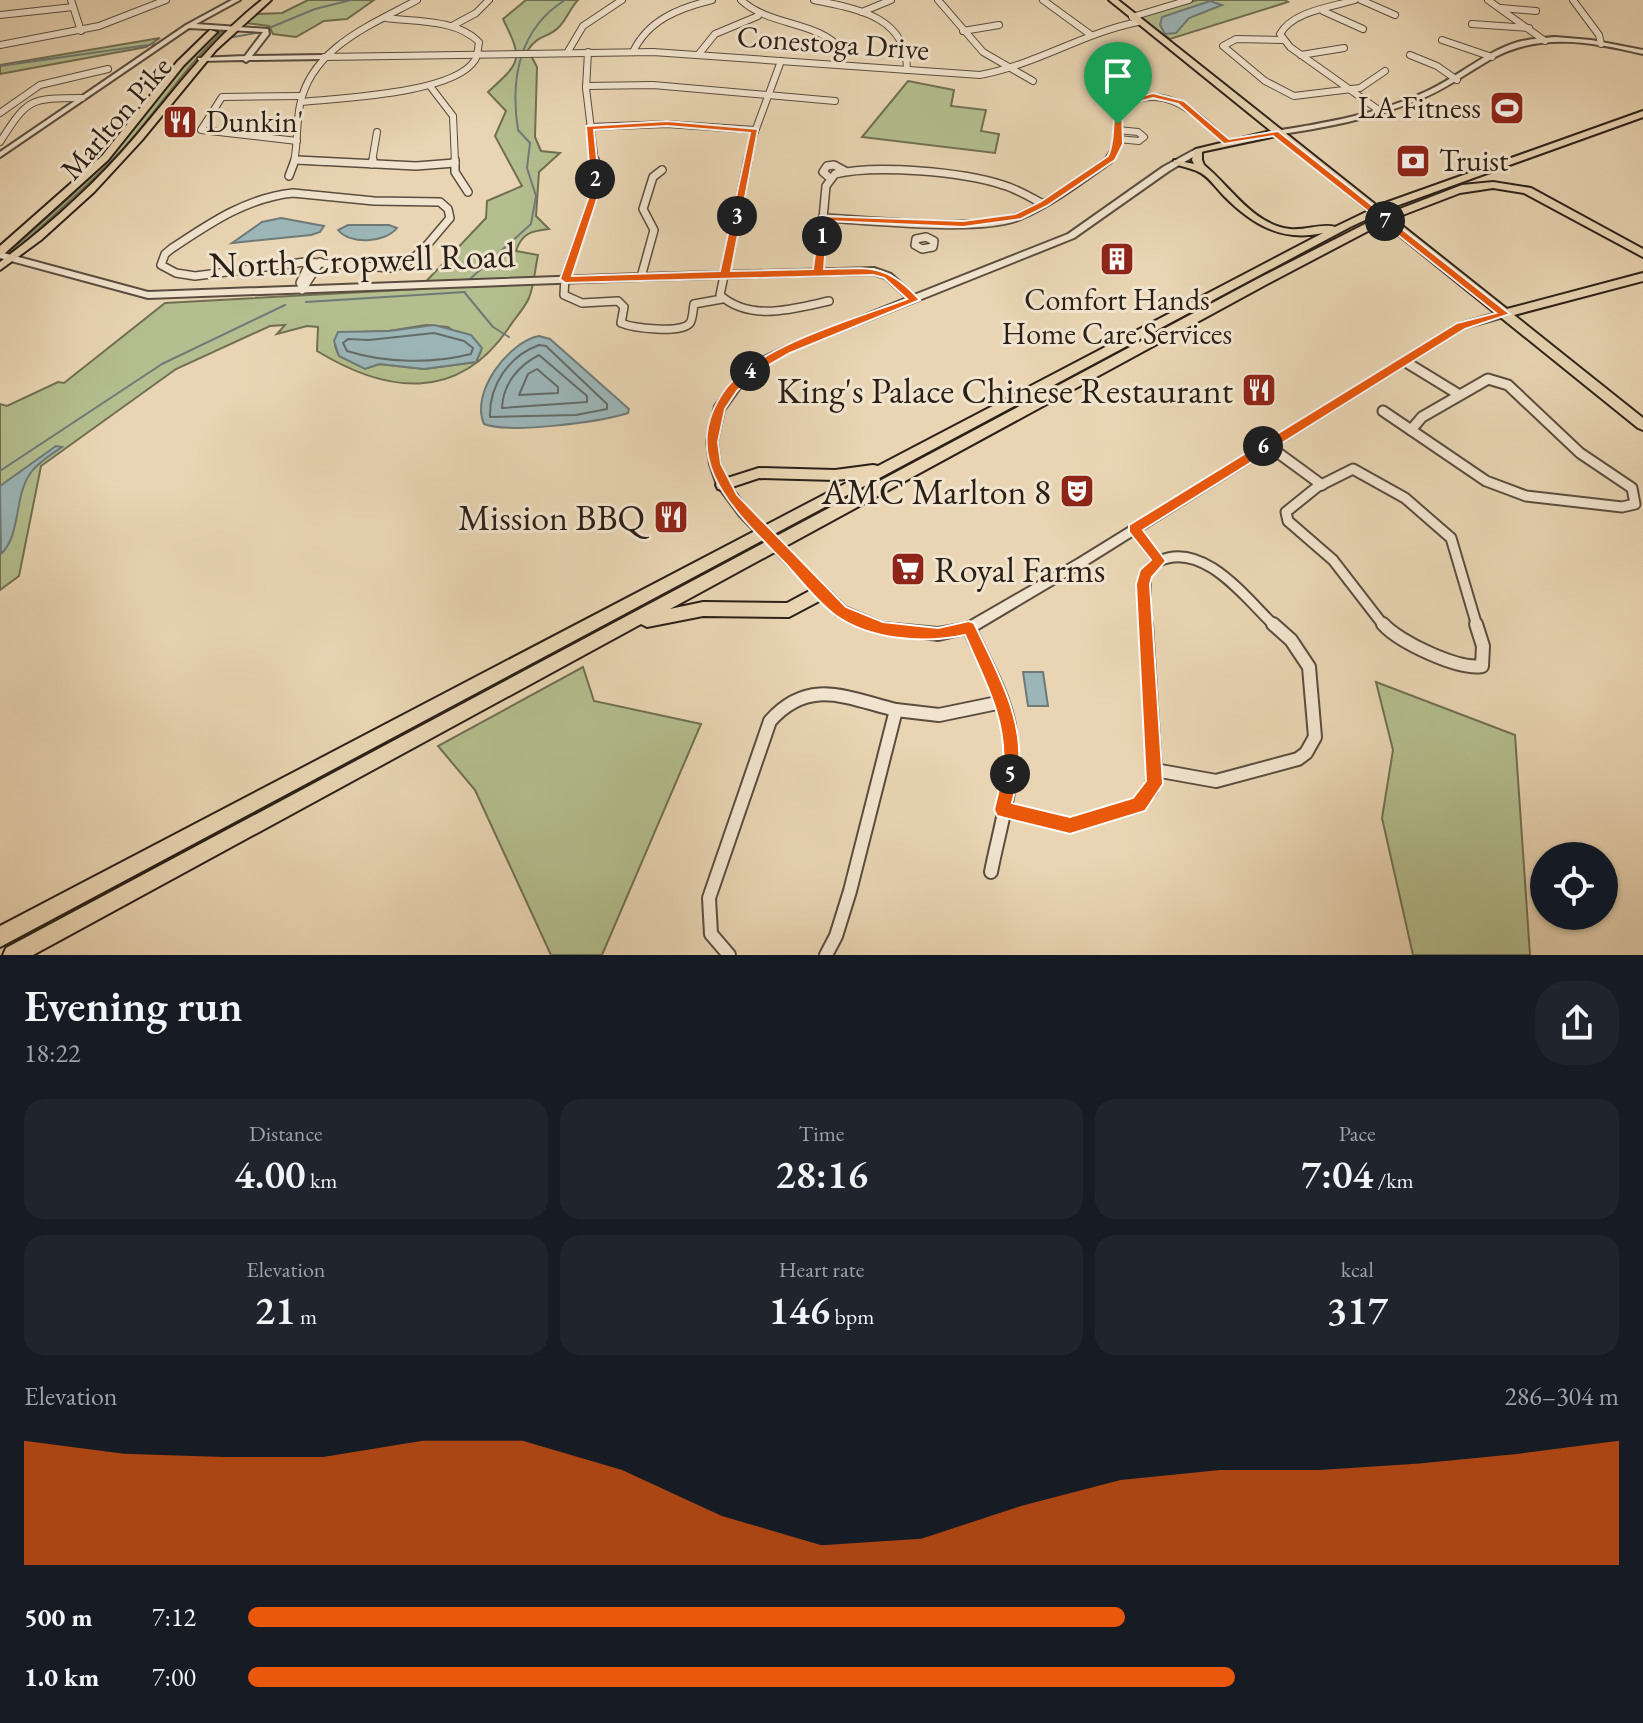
<!DOCTYPE html>
<meta charset="utf-8">
<style>
:root{--surface:#171b24;--page:#20242c;--text:#f1f3f6;--muted:#9ea1a6;--accent:#ea580c}
body{margin:0;font-family:"EB Garamond",serif;background:var(--page);color:var(--text);height:100vh;display:flex;flex-direction:column;font-size:30px;white-space:nowrap}
*{box-sizing:border-box;margin:0}
p{font-size:26px;color:var(--muted)}
.icon{flex:none;width:44px;height:44px;fill:none;stroke:currentColor;stroke-width:2;stroke-linecap:round;stroke-linejoin:round}
.map{position:relative;height:955px;overflow:hidden}
.details{display:flex;flex-direction:column;background:var(--surface);flex:1}
.details>*{flex:none}
.buttons{position:absolute;left:1530px;top:842px;display:grid;gap:16px}
.buttons a{display:grid;place-items:center;width:88px;height:88px;border-radius:50%;background:var(--surface);box-shadow:0 2px 6px #0004;font-size:40px}
.pin{position:absolute;display:grid;place-items:center;width:68px;height:68px;color:#fff;margin:-82px -34px;border-radius:50% 50% 50% 0;rotate:-45deg;box-shadow:0 0 8px #0007}
.pin .icon{rotate:45deg}
.km{position:absolute;width:40px;height:40px;margin:-20px;border-radius:50%;background:#222;color:#fff;font-size:22px;line-height:40px;text-align:center}
.round{display:grid;place-items:center;flex:none;width:84px;height:84px;border-radius:32px;background:var(--page)}
.head{display:flex;align-items:center;justify-content:space-between;height:136px;padding:0 24px}
h1{font-size:44px;font-weight:600;line-height:60px}
.metrics{display:grid;grid-template-columns:repeat(3,1fr);gap:12px;height:136px;padding:8px 24px}
.metrics div{display:grid;align-content:center;border-radius:20px;background:var(--page);text-align:center}
.metrics b{font-size:40px;font-weight:600}
.metrics small{font-size:22px;font-weight:400}
.metrics p{font-size:22px}
.chart{height:224px;padding:16px 24px}
.chart p{display:flex;justify-content:space-between}
.chart svg{width:100%;height:144px;margin-top:8px;fill:var(--accent);opacity:.7}
ul{padding:0 24px;list-style:none;font-size:26px}
li{display:grid;grid-template-columns:128px 96px 1fr;align-items:center;height:60px}
li i{height:20px;border-radius:10px;background:var(--accent)}
.map>svg:first-child{display:block}
.green{fill:#b4be8e;stroke:#706f53;stroke-width:2;fill-rule:evenodd}
.water{fill:#9cb6b8;stroke:#6f7a78;stroke-width:2}
.lines{fill:none;stroke-linecap:round;stroke-linejoin:round}
.shore{stroke:#646b68;stroke-width:2}
.stream{stroke:#6f7a78;stroke-width:2}
.minor-far3-casing{stroke:#5a4d3f;stroke-width:8}
.minor-far2-casing{stroke:#5a4d3f;stroke-width:10}
.minor-far1-casing{stroke:#5a4d3f;stroke-width:13}
.minor-casing{stroke:#5a4d3f;stroke-width:16}
.tertiary-casing{stroke:#5a4d3f;stroke-width:4}
.primary-casing{stroke:#2b2018;stroke-width:4}
.trunk-casing{stroke:#2b2018;stroke-width:4}
.minor-far3{stroke:#f1e4ce;stroke-width:6}
.minor-far2{stroke:#f1e4ce;stroke-width:7}
.minor-far1{stroke:#f1e4ce;stroke-width:9}
.minor{stroke:#f1e4ce;stroke-width:12}
.tertiary{fill:#f1e4ce;fill-rule:evenodd}
.primary{fill:#e9d5b3;fill-rule:evenodd}
.trunk{fill:#e9d5b3;fill-rule:evenodd}
.route{fill:#ea580c;stroke:#fff;stroke-width:2;fill-rule:evenodd}
.labels{text-anchor:middle;stroke-width:6;stroke-linejoin:round;paint-order:stroke}
.far-street-label{font-size:30px;fill:#2b2018;stroke:#f1e4ce}
.far-poi-label{font-size:30px;fill:#2b2018;stroke:#f1e4ce;text-anchor:start}
.street-label{font-size:36px;fill:#2b2018;stroke:#f1e4ce}
.poi-label{font-size:36px;fill:#2b2018;stroke:#f1e4ce;text-anchor:end}
</style>
<div class="map">
<svg width="1643" height="955" viewBox="0 0 1643 955">
<rect width="100%" height="100%" fill="#e9d5b3"/>
<filter id="stains"><feTurbulence type="fractalNoise" baseFrequency=".0025" numOctaves="4"/><feColorMatrix values="0 0 0 0 .2 0 0 0 0 .09 0 0 0 0 .02 0 0 0 .5 -.17"/></filter>
<radialGradient id="worn" r=".72"><stop offset=".6" stop-color="#630" stop-opacity="0"/><stop offset="1" stop-color="#630" stop-opacity=".3"/></radialGradient>
<g class="green">
<path d="M308,0H374L347,19L324,21L296,37L273,34L269,26L246,23L257,14L282,13Z"/>
<path d="M526,0H578C570,8 567,19 559,27C549,38 538,34 528,50L537,67L535,137L541,151L560,153L539,172L536,216L549,229C531,231 522,233 516,251L538,255C535,269 534,285 529,298C524,309 514,319 508,329C457,403 386,393 317,351L318,327L307,326L277,334L285,325L270,326L176,369L41,466L19,576L0,590V404L7,406L58,382L64,383L165,303L419,289L486,218L487,201L522,186L495,136L506,111L488,92C522,61 523,60 503,19ZM426,325L448,327L481,351L476,362L424,369L379,364L368,368L339,356L335,346L338,333L389,331Z"/>
<path d="M1197,0H1285L1288,2L1170,39L1138,17Z"/>
<path d="M224,30C186,66 158,110 123,149C89,185 51,218 14,251H11C42,221 75,194 105,163C136,130 186,47 224,30Z"/>
<path d="M160,38L146,47L0,74V65Z"/>
<path d="M908,81L954,90L951,106L986,110L981,131L999,134L995,153L862,137Z"/>
<path d="M583,667L594,701L701,724L602,955H551L475,790L438,746Z"/>
<path d="M1376,682L1515,735L1530,955H1413L1382,818L1393,750Z"/>
</g>
<g class="water">
<path d="M1210,1L1222,5L1189,18L1176,33L1165,34L1160,25L1162,17Z"/>
<path d="M281,218L324,226L320,232L311,235L232,243L262,222Z"/>
<path d="M348,225H389L397,228C385,243 350,245 338,230Z"/>
<path d="M434,325L471,335L482,348L476,362L424,369L379,364L365,369L339,356L334,341L338,332L389,331Z"/>
<path d="M539,336L550,339L629,409L628,413C600,422 510,434 484,424C470,393 508,342 539,336Z"/>
<path d="M56,446L62,447C52,454 39,462 32,471C13,495 22,534 1,554L0,486Z"/>
<path d="M1023,672H1043L1048,706H1028Z"/>
</g>
<g class="lines">
<g class="shore">
<path d="M434,333L464,341L473,348L471,354C432,364 385,363 347,351L343,343L348,339L369,340Z"/>
<path d="M539,345L546,346L607,404V409L576,415L490,417C489,385 509,356 539,345Z"/>
<path d="M539,355L587,396V402L502,408C503,384 518,366 539,355Z"/>
<path d="M537,369L558,387V393L519,395L528,374Z"/>
</g>
<g class="stream">
<path d="M269,28L315,9L351,0"/>
<path d="M228,38L261,32"/>
<path d="M0,66L155,44"/>
<path d="M470,279L531,224L536,196L527,168L530,143L518,130C510,79 519,29 565,0"/>
<path d="M465,293L493,327L509,337"/>
<path d="M306,302L465,292"/>
<path d="M0,471L162,364L285,305"/>
</g>
<g class="minor-far3-casing">
<g id="minor-far3">
<path d="M71,0L81,31"/>
<path d="M741,0C770,27 817,20 842,50L839,65"/>
<path d="M814,0C857,9 907,16 907,70"/>
<path d="M938,0L983,52L1033,81"/>
<path d="M1043,0L1091,35"/>
<path d="M1355,0C1332,7 1293,11 1280,34L1290,47L1380,111"/>
<path d="M1361,0L1395,15"/>
<path d="M1488,0L1545,41"/>
<path d="M1573,0L1599,35L1601,44"/>
<path d="M1501,8L1536,11"/>
<path d="M1323,11L1363,29"/>
<path d="M862,12L891,0"/>
<path d="M0,15L73,7"/>
<path d="M1132,17L1189,0"/>
<path d="M1472,24L1529,28"/>
<path d="M452,26L476,13L489,0"/>
<path d="M963,31L999,25"/>
<path d="M1283,40L1236,39L1223,46L1265,81L1294,96L1360,88L1385,71"/>
<path d="M1442,40L1492,57"/>
<path d="M0,45L99,26L166,0"/>
<path d="M588,52L586,88L595,162"/>
<path d="M633,52C648,20 679,8 712,0"/>
<path d="M567,53L583,26L622,0"/>
<path d="M698,55L715,34L758,16"/>
<path d="M1301,55L1344,48"/>
<path d="M1410,55L1437,66L1457,80"/>
<path d="M324,57L653,52L980,75C1035,65 1083,33 1138,22"/>
<path d="M430,86L453,116L455,162"/>
<path d="M586,86L653,85L835,101"/>
<path d="M301,102C339,98 454,94 475,60C478,56 478,47 479,42C456,19 417,22 386,18"/>
<path d="M0,113L40,85L108,69"/>
<path d="M589,127L667,124L755,130"/>
<path d="M1118,130L1138,132L1144,137L1139,141L1118,139"/>
<path d="M297,141L201,130L222,97L302,96"/>
<path d="M0,142C28,98 30,98 82,98"/>
<path d="M297,160L328,162"/>
<path d="M294,162C298,143 296,124 300,105C311,48 371,25 417,0"/>
<path d="M372,162L377,132"/>
<path d="M748,162L753,137L781,61"/>
<path d="M1106,162L1118,144L1119,107C1164,80 1194,112 1227,142"/>
</g>
</g>
<g class="minor-far2-casing">
<g id="minor-far2">
<path d="M297,160L416,166L455,163"/>
<path d="M455,160V172L468,192"/>
<path d="M595,160L594,195L565,277L564,295L582,303L618,301L624,307L621,323C633,328 681,334 690,323C693,319 693,309 694,304L722,299"/>
<path d="M748,160L720,295C750,322 793,309 829,301"/>
<path d="M372,164L373,160"/>
<path d="M289,176L295,160"/>
<path d="M830,178L823,172L827,166L834,165L845,171"/>
<path d="M293,193L374,201L440,202L448,209L450,218L422,251L408,262L391,268L305,262L195,276L176,273L161,265L165,254L171,249C210,223 246,198 293,193Z"/>
<path d="M824,218C870,220 982,233 1020,216C1052,202 1081,180 1109,160"/>
<path d="M926,237L934,241L933,247L922,249L915,245L916,239Z"/>
<path d="M818,272L826,186L835,174C875,164 964,172 1003,185C1017,189 1030,197 1043,204"/>
<path d="M641,277L654,230L643,209L653,177L662,170"/>
<path d="M303,287L300,283L310,262"/>
<path d="M302,290L320,262"/>
<path d="M1404,361L1412,366"/>
</g>
</g>
<g class="minor-far1-casing">
<g id="minor-far1">
<path d="M1409,364L1458,394"/>
<path d="M1488,379L1508,385L1580,453L1632,488L1635,504L1622,507L1526,496L1486,481L1411,430L1422,417Z"/>
<path d="M1383,411L1411,430"/>
<path d="M1266,444L1322,485"/>
<path d="M1134,529L1159,561"/>
<path d="M1146,626L1145,574C1149,570 1154,563 1159,561C1204,540 1247,600 1275,626"/>
<path d="M1384,626L1333,560L1288,521L1286,512L1317,487L1353,469L1405,498L1451,538L1477,626"/>
</g>
</g>
<g class="minor-casing">
<g id="minor">
<path d="M1146,624L1155,770"/>
<path d="M1383,624C1399,642 1458,670 1482,666L1483,646L1476,624"/>
<path d="M969,628C983,659 1002,691 1009,725C1018,774 1000,825 991,872"/>
<path d="M896,710L939,715L1002,702"/>
<path d="M1155,770L1216,781L1298,759L1306,753L1315,737L1309,667L1291,640L1273,624"/>
<path d="M1003,810L1070,826L1139,805L1151,790L1155,770"/>
<path d="M729,955L711,934L709,898L770,721C809,677 847,698 896,710L850,891L836,936L826,955"/>
</g>
</g>
<g class="tertiary-casing">
<g id="tertiary">
<path d="M232,0H240L196,24L268,29L269,34L252,56L324,55L327,57L324,59L249,60L246,62L243,60L200,61L198,60V58L245,56L263,32L189,28L0,157V152L186,25Z"/>
<path d="M1555,37L1591,40L1643,50V54C1593,42 1541,32 1493,58C1468,72 1445,90 1418,100C1372,119 1324,128 1275,135L1271,133L1275,131C1326,123 1378,114 1425,92C1457,78 1484,52 1518,42C1530,39 1543,38 1555,37Z"/>
<path d="M1196,149L1203,151L1169,171L1074,238L789,352L764,364L745,381L724,410L717,442L720,464L728,483L748,510L845,607L883,623L938,628L967,623L1078,559L1458,324L1504,311L1509,314L1507,316L1464,328L1086,565L973,632L938,640L882,633L837,615L740,516L717,485L710,464L707,442L715,406L737,377L758,360L783,348L907,298L885,278L873,274L641,280L148,298L0,258V252L148,292L641,274L874,268L891,274L914,295L1068,234L1163,167Z"/>
</g>
</g>
<g class="primary-casing">
<path id="primary" d="M1109,0H1118L1507,309L1643,273V281L1514,315L1643,418V430L1638,428L1276,136L1196,153V149L1271,131Z"/>
</g>
<g class="trunk-casing">
<g id="trunk">
<path d="M262,0H271L216,50L142,140L94,192L41,240L0,270V262C50,225 96,183 136,136C177,88 212,39 262,0Z"/>
<path d="M210,30L217,32L183,66L108,160L4,254L0,255V246L102,156L177,62Z"/>
<path d="M1643,111V117L1393,207L1350,227L0,947V926L856,478L835,480L759,478L723,490L718,489L716,485L718,481L759,468L835,470L873,465L878,466L1323,233C1282,242 1253,225 1224,196C1216,188 1208,175 1197,171C1190,168 1181,166 1174,164V160L1194,164L1192,160L1194,151L1202,149V160L1204,165C1230,186 1253,225 1290,229C1305,231 1322,223 1335,227L1385,203Z"/>
<path d="M1493,182L1531,188L1643,249V257L1524,193L1493,188L1460,193L1387,221L1269,283L670,609L703,602L787,603L815,588L820,586L825,588L828,593L825,598L789,617L703,616L647,627L641,624L33,955H3L6,948L1261,277L1379,217L1462,185Z"/>
</g>
</g>
<use href="#minor-far3" class="minor-far3"/>
<use href="#minor-far2" class="minor-far2"/>
<use href="#minor-far1" class="minor-far1"/>
<use href="#minor" class="minor"/>
<use href="#tertiary" class="tertiary"/>
<use href="#primary" class="primary"/>
<use href="#trunk" class="trunk"/>
</g>
<path class="route" d="M1153,93L1184,101L1229,139L1278,131L1510,314L1465,329L1143,530L1166,561L1152,577L1150,584L1163,784L1145,811L1070,834L997,816L994,810C997,796 1002,781 1003,766C1007,719 983,677 965,635C924,644 870,640 835,615C816,601 800,579 784,562C737,513 673,458 727,387C760,345 857,318 907,299L884,278L873,275L565,283L560,279L591,190L586,126L667,121L758,129L731,271L813,269L820,216L963,221L1015,214L1040,202L1108,156C1117,138 1109,118 1120,102ZM1153,98L1178,104L1224,144L1273,136L1496,313L1457,323L1129,525V532L1151,560L1140,570L1136,584L1146,781L1133,798L1070,817L1012,803C1015,791 1019,778 1019,766C1023,715 995,668 974,623L969,621L938,628L883,622L846,607L737,495L721,464L718,442L725,409L737,391L755,373L790,353L920,300C887,263 870,268 824,269L828,221L963,227L1021,219L1047,206L1115,160L1123,144L1122,110L1126,105ZM667,126L750,133L720,271L572,276L600,190L594,130Z"/>
<defs>
<g id="stadium-square" transform="scale(1.8)"><rect x="-9" y="-9" width="18" height="18" rx="4" fill="#8f2418" stroke="#f1e4ce"/><path d="M0-5a6.5 5 0 1 0 0 10a6.5 5 0 1 0 0-10ZM-3.5-1.8h7v3.6h-7Z" fill="#fff"/></g>
<g id="restaurant-square" transform="scale(1.8)"><rect x="-9" y="-9" width="18" height="18" rx="4" fill="#8f2418" stroke="#f1e4ce"/><path d="M-5-6h1v4h1v-4h1v4h1v-4h1v5L-1.5 .5V6h-2V.5L-5-1ZM5-6V6H3V1.5H1.5Q1.5-4 5-6Z" fill="#fff"/></g>
<g id="bank-square" transform="scale(1.8)"><rect x="-9" y="-9" width="18" height="18" rx="4" fill="#8f2418" stroke="#f1e4ce"/><path d="M-6-4H6V4H-6ZM0-2.3a2.3 2.3 0 1 0 0 4.6a2.3 2.3 0 1 0 0-4.6Z" fill="#fff"/></g>
<g id="building-square" transform="scale(1.8)"><rect x="-9" y="-9" width="18" height="18" rx="4" fill="#8f2418" stroke="#f1e4ce"/><path d="M-4-6H4V6H1V3H-1V6H-4ZM-2.5-4.3h1.7v1.8h-1.7ZM.8-4.3h1.7v1.8H.8ZM-2.5-1h1.7V.8h-1.7ZM.8-1h1.7V.8H.8Z" fill="#fff"/></g>
<g id="theatre-square" transform="scale(1.8)"><rect x="-9" y="-9" width="18" height="18" rx="4" fill="#8f2418" stroke="#f1e4ce"/><path d="M-5-5.5Q0-4 5-5.5V0Q5 5 0 6Q-5 5-5 0ZM-3.3-2.5H-1v1.5H-3.3ZM1-2.5H3.3v1.5H1ZM-2.8 1Q0 5.5 2.8 1Z" fill="#fff"/></g>
<g id="supermarket-square" transform="scale(1.8)"><rect x="-9" y="-9" width="18" height="18" rx="4" fill="#8f2418" stroke="#f1e4ce"/><path d="M-6-5.5h2.5l.6 2H6L4.5 2H-2.5L-4.4-4H-6ZM-1.5 3.2a1.3 1.3 0 1 0 .1 0ZM3 3.2a1.3 1.3 0 1 0 .1 0Z" fill="#fff"/></g>
</defs>
<g fill-rule="evenodd">
<use href="#stadium-square" x="1507" y="108"/>
<use href="#restaurant-square" x="180" y="122"/>
<use href="#bank-square" x="1413" y="161"/>
<use href="#building-square" x="1117" y="259"/>
<use href="#restaurant-square" x="1259" y="390"/>
<use href="#theatre-square" x="1077" y="491"/>
<use href="#restaurant-square" x="671" y="517"/>
<use href="#supermarket-square" x="908" y="569"/>
</g>
<g class="labels">
<g class="far-street-label">
<text transform="translate(833 43) rotate(4)" y="10">Conestoga Drive</text>
<text transform="translate(116 118) rotate(-49)" y="10">Marlton Pike</text>
</g>
<g class="far-poi-label">
<text x="1481" y="118" text-anchor="end">LA Fitness</text>
<text x="206" y="132">Dunkin'</text>
<text x="1439" y="171">Truist</text>
<text x="1117" y="310" text-anchor="middle">Comfort Hands<tspan x="1117" dy="34">Home Care Services</tspan></text>
</g>
<g class="street-label">
<text transform="translate(362 259) rotate(-2)" y="13">North Cropwell Road</text>
</g>
<g class="poi-label">
<text x="1233" y="403">King's Palace Chinese Restaurant</text>
<text x="1051" y="504">AMC Marlton 8</text>
<text x="645" y="530">Mission BBQ</text>
<text x="934" y="582" text-anchor="start">Royal Farms</text>
</g>
</g>
<rect width="100%" height="100%" filter="url(#stains)"/>
<rect width="100%" height="100%" fill="url(#worn)"/>
</svg>
<div class="buttons">
<a><svg class="icon" aria-label="locate" viewBox="0 0 24 24"><circle cx="12" cy="12" r="6"/><path d="M12 2v4M12 18v4M2 12h4M18 12h4"/></svg></a>
</div>
<div class="pin" style="left:1118px;top:124px;background:#1e9e55"><svg class="icon" aria-label="arrive" viewBox="0 0 24 24"><path d="M6 21V4h12l-3 4 3 4H6"/></svg></div>
<b class="km" style="left:822px;top:236px">1</b>
<b class="km" style="left:595px;top:179px">2</b>
<b class="km" style="left:737px;top:216px">3</b>
<b class="km" style="left:750px;top:371px">4</b>
<b class="km" style="left:1010px;top:774px">5</b>
<b class="km" style="left:1263px;top:446px">6</b>
<b class="km" style="left:1385px;top:221px">7</b>
</div>
<section class="details">
<div class="head"><div><h1>Evening run</h1><p>18:22</p></div><a class="round"><svg class="icon" aria-label="share" viewBox="0 0 24 24"><path d="M12 15V3M7 8l5-5 5 5M5 13v7h14v-7"/></svg></a></div>
<div class="metrics">
<div><p>Distance</p><b>4.00<small> km</small></b></div>
<div><p>Time</p><b>28:16</b></div>
<div><p>Pace</p><b>7:04<small> /km</small></b></div>
</div>
<div class="metrics">
<div><p>Elevation</p><b>21<small> m</small></b></div>
<div><p>Heart rate</p><b>146<small> bpm</small></b></div>
<div><p>kcal</p><b>317</b></div>
</div>
<div class="chart"><p><span>Elevation</span>286–304 m</p>
<svg viewBox="0 0 160 44" preserveAspectRatio="none"><path d="M0 44V6L10 10L20 11L30 11L40 6L50 6L60 15L70 29L80 38L90 36L100 26L110 18L120 15L130 15L140 13L150 10L160 6V44z"/></svg>
</div>
<ul>
<li><b>500 m</b>7:12<i style="width:64%"></i></li>
<li><b>1.0 km</b>7:00<i style="width:72%"></i></li>
</ul>
</section>
